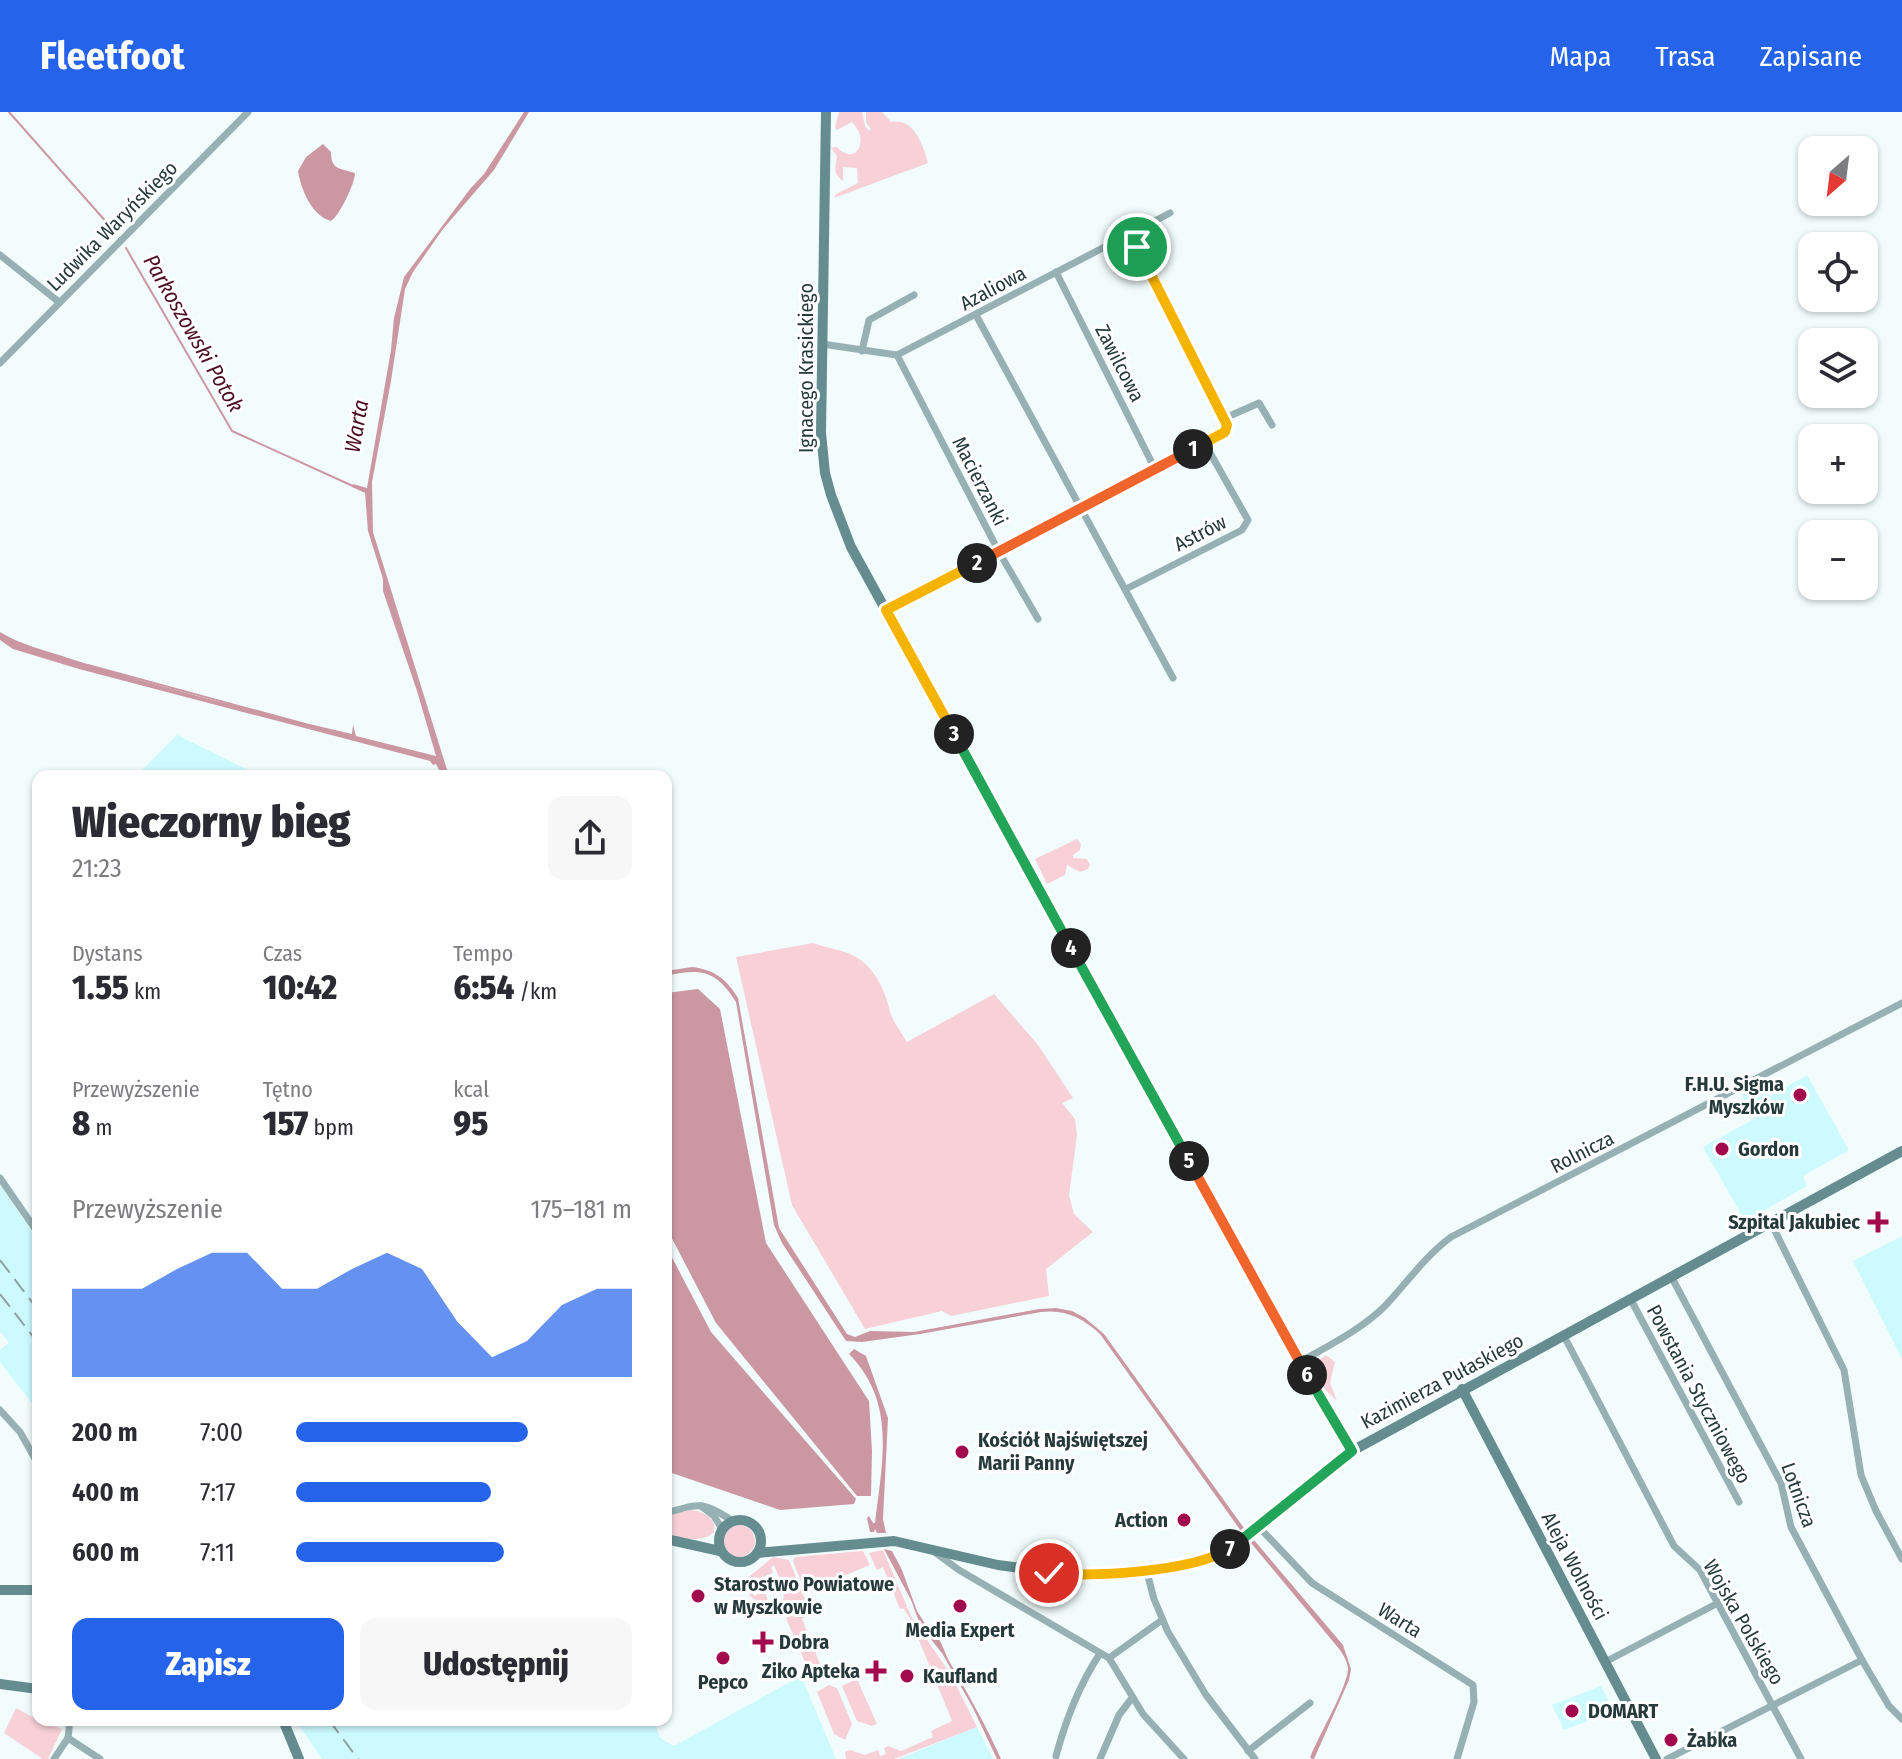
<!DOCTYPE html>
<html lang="pl">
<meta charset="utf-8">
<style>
:root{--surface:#fff;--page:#f7f7f7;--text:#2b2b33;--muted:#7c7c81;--accent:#2563eb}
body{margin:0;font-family:"Fira Sans Condensed",sans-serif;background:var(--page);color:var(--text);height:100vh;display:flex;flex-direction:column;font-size:30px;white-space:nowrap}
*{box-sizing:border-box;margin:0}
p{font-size:26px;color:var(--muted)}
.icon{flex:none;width:44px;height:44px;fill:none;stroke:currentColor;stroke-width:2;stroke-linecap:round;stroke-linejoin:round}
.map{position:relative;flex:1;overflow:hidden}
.sheet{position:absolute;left:32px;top:658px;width:640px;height:956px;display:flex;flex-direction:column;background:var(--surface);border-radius:16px;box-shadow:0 2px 6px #0004}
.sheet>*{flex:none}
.needle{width:52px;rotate:208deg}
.controls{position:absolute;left:1798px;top:24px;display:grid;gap:16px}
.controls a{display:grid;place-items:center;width:80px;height:80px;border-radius:16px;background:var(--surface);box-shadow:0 2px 6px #0004;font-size:40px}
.pin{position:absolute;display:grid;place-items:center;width:68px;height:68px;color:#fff;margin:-34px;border:4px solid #fff;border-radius:50%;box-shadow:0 2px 8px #0007}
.km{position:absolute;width:40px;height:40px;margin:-20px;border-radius:50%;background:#222;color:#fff;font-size:22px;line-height:40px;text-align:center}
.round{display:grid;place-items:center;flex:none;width:84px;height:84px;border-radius:16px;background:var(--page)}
.headline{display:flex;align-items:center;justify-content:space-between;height:136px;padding:0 40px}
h1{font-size:44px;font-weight:800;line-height:60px}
.figures{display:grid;grid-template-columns:repeat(3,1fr);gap:12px;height:136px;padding:8px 40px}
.figures div{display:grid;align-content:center}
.figures b{font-size:34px;font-weight:800}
.figures small{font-size:22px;font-weight:400}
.figures p{font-size:22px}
.chart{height:224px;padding:16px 40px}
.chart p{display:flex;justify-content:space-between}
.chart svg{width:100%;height:144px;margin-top:8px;fill:var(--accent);opacity:.7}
.action{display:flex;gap:16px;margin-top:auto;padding:16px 40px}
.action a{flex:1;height:92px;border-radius:16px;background:var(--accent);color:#fff;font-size:32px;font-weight:800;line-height:92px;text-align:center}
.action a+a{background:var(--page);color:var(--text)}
ul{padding:0 40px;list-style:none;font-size:26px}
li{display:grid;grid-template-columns:128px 96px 1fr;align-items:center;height:60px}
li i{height:20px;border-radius:10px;background:var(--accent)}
header{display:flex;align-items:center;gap:48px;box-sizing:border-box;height:112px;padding:0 40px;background:var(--accent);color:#fff}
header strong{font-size:38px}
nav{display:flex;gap:44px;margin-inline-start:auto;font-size:28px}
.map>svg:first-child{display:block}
.built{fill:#ccfafe}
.green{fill:#f7d0d8}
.water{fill:#cb97a3}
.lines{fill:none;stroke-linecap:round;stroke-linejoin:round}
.stream{stroke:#cb97a3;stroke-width:2}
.street{stroke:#96b0b3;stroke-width:7}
.secondary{stroke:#658d90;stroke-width:10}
.rail{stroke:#92a0a1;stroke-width:2;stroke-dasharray:16 8;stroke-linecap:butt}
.split-1-casing{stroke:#fff;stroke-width:16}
.split-2-casing{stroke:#fff;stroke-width:16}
.split-3-casing{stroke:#fff;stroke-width:16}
.split-4-casing{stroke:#fff;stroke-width:16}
.split-5-casing{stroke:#fff;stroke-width:16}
.split-6-casing{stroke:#fff;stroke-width:16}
.split-7-casing{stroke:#fff;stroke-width:16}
.split-8-casing{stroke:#fff;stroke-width:16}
.split-1{stroke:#f5b400;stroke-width:10}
.split-2{stroke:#f0652b;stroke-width:10}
.split-3{stroke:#f5b400;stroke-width:10}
.split-4{stroke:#22a559;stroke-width:10}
.split-5{stroke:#22a559;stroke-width:10}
.split-6{stroke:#f0652b;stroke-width:10}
.split-7{stroke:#22a559;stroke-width:10}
.split-8{stroke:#f5b400;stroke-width:10}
.poi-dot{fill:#a10a4d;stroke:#fff;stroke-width:3}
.labels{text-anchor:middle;stroke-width:6;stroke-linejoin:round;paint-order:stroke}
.street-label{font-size:20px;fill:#26393b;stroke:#fff}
.poi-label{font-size:20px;font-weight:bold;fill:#26393b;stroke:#fff;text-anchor:start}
.water-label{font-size:22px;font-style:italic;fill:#4d0e25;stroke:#fff}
</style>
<header>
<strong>Fleetfoot</strong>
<nav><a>Mapa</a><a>Trasa</a><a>Zapisane</a></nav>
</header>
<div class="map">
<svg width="1902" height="1647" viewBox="0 0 1902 1647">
<rect width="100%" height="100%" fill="#f2fcfc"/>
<g class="built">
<path d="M177,623L260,664H136Z"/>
<path d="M1807,963L1849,1038L1803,1064L1807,1074L1745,1109L1703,1035L1754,1007L1741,981L1760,971L1770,984Z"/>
<path d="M0,1073L38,1129V1299L0,1250V1238L9,1231L0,1219Z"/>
<path d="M1902,1124V1247L1853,1149Z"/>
<path d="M801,1564L836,1647H322L295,1608H654L660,1626L674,1634Z"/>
<path d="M1601,1574L1614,1599L1564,1618L1552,1593Z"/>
<path d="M977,1615L993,1647H898Z"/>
</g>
<g class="green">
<path d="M839,0H862L865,14L869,19L871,17L866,11V0H882L891,10C914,6 923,32 928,51L834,86L836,82L858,71L857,56L843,55V69C833,62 835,55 837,44L831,36L837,35C855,55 871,29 852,10L837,18L835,15Z"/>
<path d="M1077,727L1081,732L1080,738L1073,743V746L1087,747L1090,753L1088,757L1080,760L1067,753L1065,763L1047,772L1035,747Z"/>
<path d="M813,831C825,835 838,837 850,842C872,851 884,875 889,896C891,907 901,920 907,930L994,882L1038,933L1073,986L1062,991L1075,1007L1077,1023L1069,1083L1074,1102L1093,1120L1046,1157L1049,1184L951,1204L942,1199L865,1217L792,1093L736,845Z"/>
<path d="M1326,1243L1335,1250L1330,1271L1337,1289C1326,1279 1315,1268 1313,1252Z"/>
<path d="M690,1398C702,1399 717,1405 714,1420C701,1432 682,1426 666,1423V1404Z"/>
<circle cx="739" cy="1429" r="16"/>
<path d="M883,1438L911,1504L951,1563L977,1615L894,1647H846L845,1640L850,1638L865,1643L878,1638L880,1644L886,1642L884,1636L888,1634L901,1639L933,1625L931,1619L952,1609L910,1506L903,1496L900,1497L883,1455L877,1458L869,1441Z"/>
<path d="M863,1439L870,1453L805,1480L793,1449L795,1445Z"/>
<path d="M773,1445L789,1448L805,1487L783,1496L784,1477L774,1453L771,1455L773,1461L749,1471L754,1484L765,1479L768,1490H759L750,1484L745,1468Z"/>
<path d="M800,1499L807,1504L802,1507L822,1557L828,1555L829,1563L819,1567L811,1564L786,1506Z"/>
<path d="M857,1567L877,1612L872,1614L857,1609L842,1574Z"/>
<path d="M829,1573L837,1576L852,1612L845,1628L834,1622L817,1580Z"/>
<path d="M16,1596L38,1608L62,1617L48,1647H43L4,1621Z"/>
</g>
<g class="water">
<path d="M524,0H529L494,58L443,117L413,160L405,177L391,269L372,370L373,420L449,664H442L436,652L433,653L430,649L79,557L13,537L0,528V520C21,533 45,538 68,546C161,576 256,600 352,622L353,613L356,624L436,644L417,579L383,479V467L368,419L365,381L352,375L353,372L367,376L391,238L394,206L404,165L470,77L484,62Z"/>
<path d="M323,32L331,40C331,58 340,56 355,61C355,71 340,103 331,109C312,104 301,78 298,59L306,45Z"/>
<path d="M692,855C714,858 726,866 738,886L779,1116L847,1222L855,1225L870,1219L914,1220L1039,1197L1056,1196L1072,1199L1085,1206L1104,1222L1244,1416L1241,1419L1100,1222C1083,1206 1065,1197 1041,1200L920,1222L862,1230L846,1229L782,1131L774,1113L736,890C716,858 701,856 666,864V859Z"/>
<path d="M698,877L720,897L766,1131L869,1289L872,1339L871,1384H857L716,1211L666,1115V881Z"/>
<path d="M666,1134L711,1220L856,1387L854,1392L780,1398L666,1359Z"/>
<path d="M854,1237L866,1244L888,1306L883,1407L886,1421H877L875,1417L874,1420H870L867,1406L869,1404L873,1411H875C882,1350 897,1291 849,1242Z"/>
<path d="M1254,1428L1343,1533L1351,1557L1349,1568L1314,1647L1310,1646C1318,1624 1348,1575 1348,1556C1347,1549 1344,1544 1340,1538L1251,1431Z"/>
<path d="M884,1437L892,1439L902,1458L917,1499L934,1526L939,1527C943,1534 945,1541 949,1549C968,1582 986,1613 1001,1647H997L973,1596L942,1541L921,1515L911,1488Z"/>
</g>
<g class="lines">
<g class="stream">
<path d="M9,0L116,121"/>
<path d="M126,136L232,319L355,375"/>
<path d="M88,553L305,612"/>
</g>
<g class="street">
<path d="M0,143L59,190"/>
<path d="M1056,160L1155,357"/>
<path d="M976,203L1173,566"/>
<path d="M822,232L897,243L1170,101"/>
<path d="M862,239L869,208L914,183"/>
<path d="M897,243L999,440L1038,507"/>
<path d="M0,251L248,0"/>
<path d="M1225,306L1259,291L1272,313"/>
<path d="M1126,477L1242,418L1248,408L1204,330"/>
<path d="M886,498L1227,318L1225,306L1130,122"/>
<path d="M0,1066L38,1121"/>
<path d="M1771,1111L1844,1258L1861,1363L1876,1399L1902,1447"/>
<path d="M1672,1166L1781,1371L1791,1415L1862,1548L1889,1594L1902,1607"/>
<path d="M1631,1188L1739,1390"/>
<path d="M1564,1224L1674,1434L1700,1458L1801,1647"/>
<path d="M1300,1250C1328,1234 1362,1217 1385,1194C1407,1171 1424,1145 1451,1125L1902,891"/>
<path d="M0,1298L20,1320L38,1352"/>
<path d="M701,1394L714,1404L722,1417"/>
<path d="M666,1401C701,1391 701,1389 733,1409"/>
<path d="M1258,1414L1312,1471L1473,1573L1474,1590L1457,1647"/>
<path d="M933,1439L959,1458L1109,1546L1143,1602L1184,1647"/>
<path d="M1146,1457L1154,1487L1168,1520L1206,1583L1255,1647"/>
<path d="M1109,1546L1162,1508"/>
<path d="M1605,1550L1718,1491"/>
<path d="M70,1608L68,1626L100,1647"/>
<path d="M1248,1639L1310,1591"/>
<path d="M1056,1644C1066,1607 1078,1575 1099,1543"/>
<path d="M54,1647L68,1626"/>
<path d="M1100,1647L1119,1603L1132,1586"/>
<path d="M1667,1647L1862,1548"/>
</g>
<g class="secondary">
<path d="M826,0L821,321L825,361L831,383L851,435L1292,1237L1352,1339"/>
<path d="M1462,1277L1656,1647"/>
<circle cx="740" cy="1429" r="21"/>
<path d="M666,1427L720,1439"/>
<path d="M757,1441L894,1429L998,1453L1067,1462H1104L1191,1451L1220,1442L1237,1432L1317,1364L1352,1339L1902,1039"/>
<path d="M0,1478H38"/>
<path d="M0,1572L38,1577"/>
<path d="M283,1608L299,1647"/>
</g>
<g class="rail">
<path d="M0,1148L38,1198"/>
<path d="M0,1182L38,1231"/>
<path d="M329,1608L358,1647"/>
</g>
</g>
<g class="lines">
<g class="split-1-casing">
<path id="split-1" d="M1137,135L1227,313L1225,320L1193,337"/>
</g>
<g class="split-2-casing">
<path id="split-2" d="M977,451L1193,337"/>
</g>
<g class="split-3-casing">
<path id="split-3" d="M954,622L886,498L977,451"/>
</g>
<g class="split-4-casing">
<path id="split-4" d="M954,622L1071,836"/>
</g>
<g class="split-5-casing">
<path id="split-5" d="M1071,836L1189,1049"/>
</g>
<g class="split-6-casing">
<path id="split-6" d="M1189,1049L1307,1263"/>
</g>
<g class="split-7-casing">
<path id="split-7" d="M1230,1437L1352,1339L1307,1263"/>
</g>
<g class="split-8-casing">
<path id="split-8" d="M1049,1461C1096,1465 1190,1460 1230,1437"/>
</g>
<use href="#split-1" class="split-1"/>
<use href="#split-2" class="split-2"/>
<use href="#split-3" class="split-3"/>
<use href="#split-4" class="split-4"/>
<use href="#split-5" class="split-5"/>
<use href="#split-6" class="split-6"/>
<use href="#split-7" class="split-7"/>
<use href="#split-8" class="split-8"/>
</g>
<g class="poi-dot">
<circle cx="1800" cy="983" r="8"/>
<circle cx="1722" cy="1037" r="8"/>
<path d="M1874 1098h8v8h8v8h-8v8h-8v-8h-8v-8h8z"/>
<circle cx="962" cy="1340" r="8"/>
<circle cx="1184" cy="1408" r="8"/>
<circle cx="698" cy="1484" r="8"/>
<circle cx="960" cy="1494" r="8"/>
<path d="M759 1518h8v8h8v8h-8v8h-8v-8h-8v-8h8z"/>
<circle cx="723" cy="1546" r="8"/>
<path d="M872 1547h8v8h8v8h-8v8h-8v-8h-8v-8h8z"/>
<circle cx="907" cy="1564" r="8"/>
<circle cx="1572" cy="1599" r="8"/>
<circle cx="1671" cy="1628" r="8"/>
</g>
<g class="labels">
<g class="street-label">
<text transform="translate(112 114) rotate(-45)" y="7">Ludwika Waryńskiego</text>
<text transform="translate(993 176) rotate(-28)" y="7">Azaliowa</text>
<text transform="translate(1120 251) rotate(63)" y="7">Zawilcowa</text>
<text transform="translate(806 256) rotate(-90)" y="7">Ignacego Krasickiego</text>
<text transform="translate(980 369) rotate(63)" y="7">Macierzanki</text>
<text transform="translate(1200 421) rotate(-27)" y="7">Astrów</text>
<text transform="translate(1582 1040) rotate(-27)" y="7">Rolnicza</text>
<text transform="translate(1442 1269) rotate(-28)" y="7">Kazimierza Pułaskiego</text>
<text transform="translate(1699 1282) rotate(62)" y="7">Powstania Styczniowego</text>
<text transform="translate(1799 1383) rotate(70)" y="7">Lotnicza</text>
<text transform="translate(1575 1454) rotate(62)" y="7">Aleja Wolności</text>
<text transform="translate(1400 1508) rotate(32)" y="7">Warta</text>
<text transform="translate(1744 1510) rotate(60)" y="7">Wojska Polskiego</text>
</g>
<g class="poi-label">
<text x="1784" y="979" text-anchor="end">F.H.U. Sigma<tspan x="1784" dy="23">Myszków</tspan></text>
<text x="1738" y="1044">Gordon</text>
<text x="1860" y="1117" text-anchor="end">Szpital Jakubiec</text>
<text x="978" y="1335">Kościół Najświętszej<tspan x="978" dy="23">Marii Panny</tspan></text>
<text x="1168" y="1415" text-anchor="end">Action</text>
<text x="714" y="1479">Starostwo Powiatowe<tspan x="714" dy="23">w Myszkowie</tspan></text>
<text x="960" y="1525" text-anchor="middle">Media Expert</text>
<text x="779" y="1537">Dobra</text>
<text x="860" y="1566" text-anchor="end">Ziko Apteka</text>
<text x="923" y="1571">Kaufland</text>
<text x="723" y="1577" text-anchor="middle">Pepco</text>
<text x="1588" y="1606">DOMART</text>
<text x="1687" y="1635">Żabka</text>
</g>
<g class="water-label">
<text transform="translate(194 221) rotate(60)" y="8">Parkoszowski Potok</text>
<text transform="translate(356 314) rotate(-80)" y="8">Warta</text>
</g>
</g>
</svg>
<div class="controls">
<a><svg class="needle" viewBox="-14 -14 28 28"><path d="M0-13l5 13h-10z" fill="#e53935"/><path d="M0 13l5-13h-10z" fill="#7c7c81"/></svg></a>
<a><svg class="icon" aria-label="locate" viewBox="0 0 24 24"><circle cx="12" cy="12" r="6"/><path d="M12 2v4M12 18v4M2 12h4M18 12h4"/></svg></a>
<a><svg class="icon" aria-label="layers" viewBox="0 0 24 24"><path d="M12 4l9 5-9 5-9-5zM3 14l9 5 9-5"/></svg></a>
<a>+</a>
<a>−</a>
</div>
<div class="pin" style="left:1137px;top:135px;background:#1e9e55"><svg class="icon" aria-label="arrive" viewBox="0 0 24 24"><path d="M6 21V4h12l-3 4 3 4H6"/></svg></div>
<div class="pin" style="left:1049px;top:1461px;background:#d93025"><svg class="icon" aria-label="check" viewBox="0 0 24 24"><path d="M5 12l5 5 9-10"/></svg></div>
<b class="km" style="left:1193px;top:337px">1</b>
<b class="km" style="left:977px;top:451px">2</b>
<b class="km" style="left:954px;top:622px">3</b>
<b class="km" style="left:1071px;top:836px">4</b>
<b class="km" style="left:1189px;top:1049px">5</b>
<b class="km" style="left:1307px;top:1263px">6</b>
<b class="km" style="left:1230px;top:1437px">7</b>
<section class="sheet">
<div class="headline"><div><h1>Wieczorny bieg</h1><p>21:23</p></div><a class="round"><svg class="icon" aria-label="share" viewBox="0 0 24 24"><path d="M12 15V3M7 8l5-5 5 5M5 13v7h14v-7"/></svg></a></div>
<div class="figures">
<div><p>Dystans</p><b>1.55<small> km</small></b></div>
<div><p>Czas</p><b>10:42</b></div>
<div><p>Tempo</p><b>6:54<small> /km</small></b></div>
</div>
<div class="figures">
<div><p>Przewyższenie</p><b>8<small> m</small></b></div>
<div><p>Tętno</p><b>157<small> bpm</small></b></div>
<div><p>kcal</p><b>95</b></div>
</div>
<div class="chart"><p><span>Przewyższenie</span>175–181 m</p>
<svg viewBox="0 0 160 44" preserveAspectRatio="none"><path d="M0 44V17L10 17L20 17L30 11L40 6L50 6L60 17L70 17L80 11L90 6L100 11L110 27L120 38L130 33L140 22L150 17L160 17V44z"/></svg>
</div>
<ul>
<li><b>200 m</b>7:00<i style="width:69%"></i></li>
<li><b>400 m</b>7:17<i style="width:58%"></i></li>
<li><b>600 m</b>7:11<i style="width:62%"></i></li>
</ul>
<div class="action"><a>Zapisz</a><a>Udostępnij</a></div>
</section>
</div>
